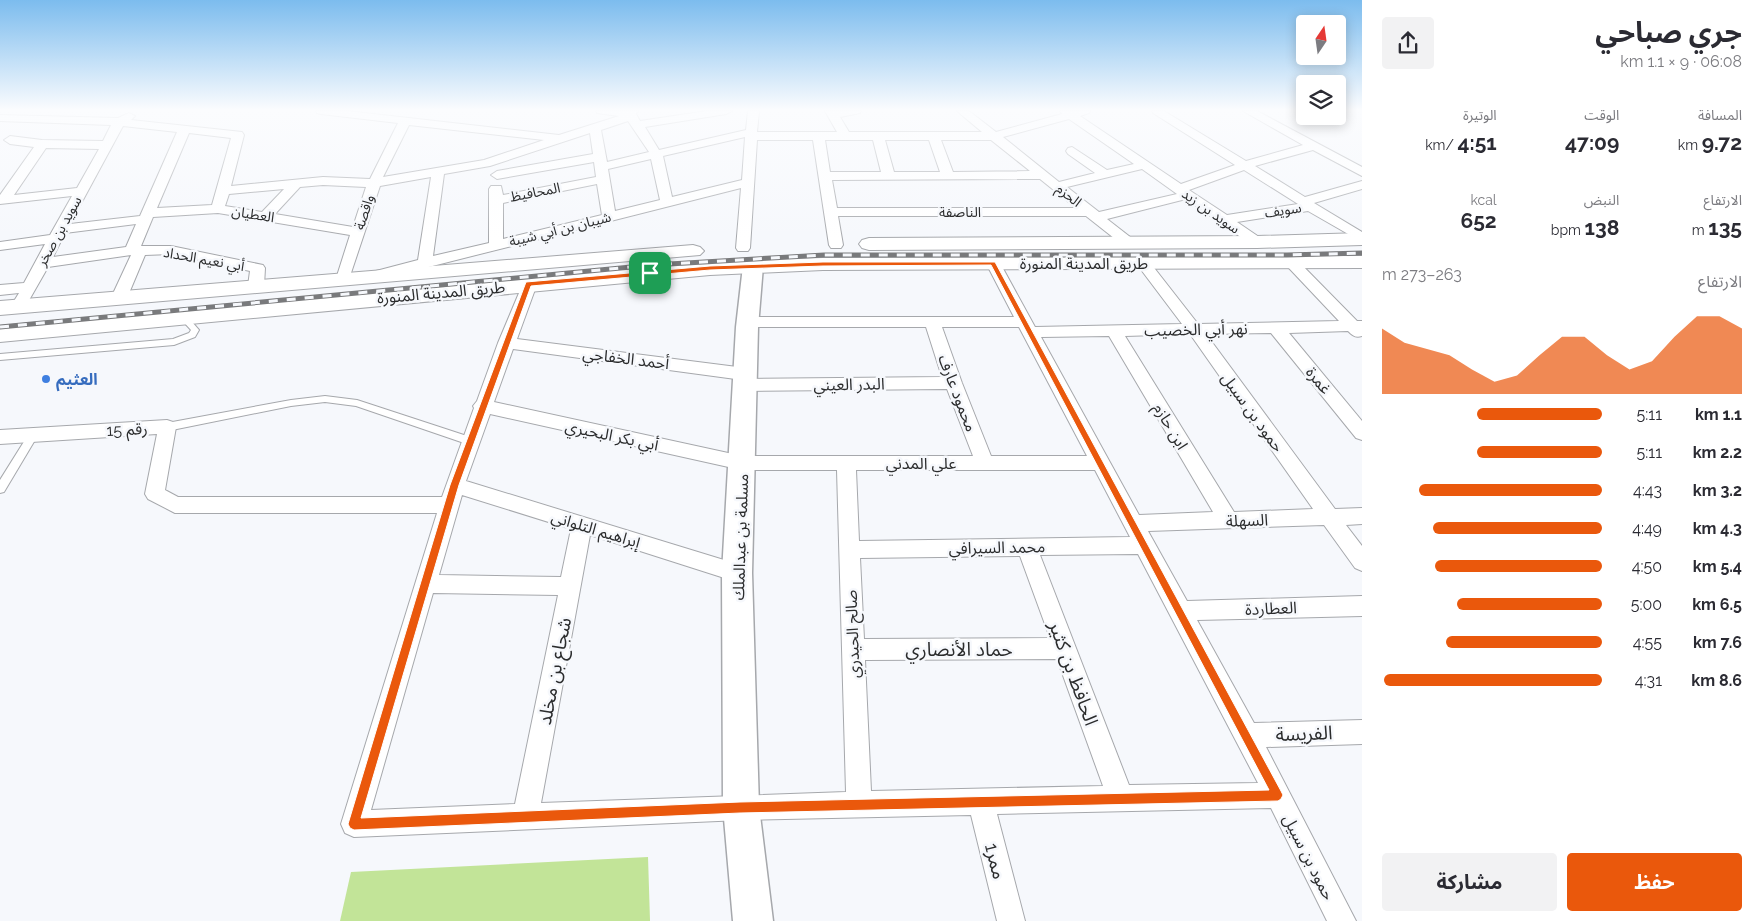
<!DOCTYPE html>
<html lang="ar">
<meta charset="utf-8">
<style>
:root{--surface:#fff;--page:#f2f2f3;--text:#2b2b33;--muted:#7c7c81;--accent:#ea580c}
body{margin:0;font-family:Raleway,"Noto Sans Arabic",sans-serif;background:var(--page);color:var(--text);direction:rtl;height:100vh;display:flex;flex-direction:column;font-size:19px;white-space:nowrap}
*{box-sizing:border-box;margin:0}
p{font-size:16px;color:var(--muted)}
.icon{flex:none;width:28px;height:28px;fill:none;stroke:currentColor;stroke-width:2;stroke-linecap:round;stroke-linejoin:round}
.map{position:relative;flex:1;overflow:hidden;direction:ltr}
.drawer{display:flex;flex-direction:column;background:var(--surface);width:400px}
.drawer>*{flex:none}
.needle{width:32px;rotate:13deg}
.controls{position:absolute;left:1296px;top:15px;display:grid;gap:10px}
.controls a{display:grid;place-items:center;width:50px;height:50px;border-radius:5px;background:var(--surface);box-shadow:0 2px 12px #0003;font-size:25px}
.pin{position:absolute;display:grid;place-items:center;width:42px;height:42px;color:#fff;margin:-21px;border-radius:10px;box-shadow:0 2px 8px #0006}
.round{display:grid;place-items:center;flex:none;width:52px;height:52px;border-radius:5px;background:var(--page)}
.overview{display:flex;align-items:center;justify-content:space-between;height:85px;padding:0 20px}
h1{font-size:28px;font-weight:700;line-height:38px}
.metrics{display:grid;grid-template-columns:repeat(3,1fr);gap:8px;height:85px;padding:5px 20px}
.metrics div{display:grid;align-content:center}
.metrics b{font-size:21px;font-weight:700}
.metrics small{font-size:14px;font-weight:400}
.metrics p{font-size:14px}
.chart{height:140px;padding:10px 20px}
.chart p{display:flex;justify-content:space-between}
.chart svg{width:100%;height:90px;margin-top:5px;fill:var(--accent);opacity:.7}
.button{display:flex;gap:10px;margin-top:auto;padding:10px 20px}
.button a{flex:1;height:58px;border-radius:5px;background:var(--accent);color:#fff;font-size:20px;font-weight:700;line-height:58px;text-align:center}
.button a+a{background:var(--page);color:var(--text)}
ul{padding:0 20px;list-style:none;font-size:16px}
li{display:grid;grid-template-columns:80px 60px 1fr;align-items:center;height:38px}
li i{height:12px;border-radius:6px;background:var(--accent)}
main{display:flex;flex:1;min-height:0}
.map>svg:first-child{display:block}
.green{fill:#c2e498}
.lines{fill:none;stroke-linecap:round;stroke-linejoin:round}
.lane-casing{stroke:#a6a8ac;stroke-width:2}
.street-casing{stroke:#a6a8ac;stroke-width:2}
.secondary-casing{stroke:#a6a8ac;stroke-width:3}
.primary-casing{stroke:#a6a8ac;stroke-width:2}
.lane{fill:#fff;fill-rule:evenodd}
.street{fill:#fff;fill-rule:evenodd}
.secondary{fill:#fff;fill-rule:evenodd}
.primary{fill:#fff;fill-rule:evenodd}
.rail-casing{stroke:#797a7c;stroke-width:5}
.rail{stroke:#f6f8fc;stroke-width:3;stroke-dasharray:9;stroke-linecap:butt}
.route{fill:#ea580c;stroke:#fff;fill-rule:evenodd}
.shop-dot{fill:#3f7fe0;stroke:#f6f8fc;stroke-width:2}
.labels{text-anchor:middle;stroke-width:5;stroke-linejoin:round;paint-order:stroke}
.far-street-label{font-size:14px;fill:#2b2c2d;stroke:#f6f8fc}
.street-label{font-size:16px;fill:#2b2c2d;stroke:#f6f8fc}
.shop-label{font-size:16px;font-weight:bold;fill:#366cbe;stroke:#f6f8fc;text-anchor:start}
.near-street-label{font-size:19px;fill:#2b2c2d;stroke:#f6f8fc}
</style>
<main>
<section class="drawer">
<div class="overview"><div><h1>جري صباحي</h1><p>06:08 · 9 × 1.1 km</p></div><a class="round"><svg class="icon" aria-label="share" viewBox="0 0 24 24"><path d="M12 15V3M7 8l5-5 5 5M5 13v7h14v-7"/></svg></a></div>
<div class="metrics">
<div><p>المسافة</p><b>9.72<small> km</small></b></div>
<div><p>الوقت</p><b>47:09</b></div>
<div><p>الوتيرة</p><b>4:51<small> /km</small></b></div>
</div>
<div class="metrics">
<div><p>الارتفاع</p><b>135<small> m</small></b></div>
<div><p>النبض</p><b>138<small> bpm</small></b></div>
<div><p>kcal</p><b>652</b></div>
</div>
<div class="chart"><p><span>الارتفاع</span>263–273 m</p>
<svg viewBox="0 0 160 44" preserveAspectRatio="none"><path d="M0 44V12L10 19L20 22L30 25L40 32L50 38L60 35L70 25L80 16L90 16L100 25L110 32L120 28L130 16L140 6L150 6L160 12V44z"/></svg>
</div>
<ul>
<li><b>1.1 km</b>5:11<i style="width:57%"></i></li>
<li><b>2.2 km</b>5:11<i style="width:57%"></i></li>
<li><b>3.2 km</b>4:43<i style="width:83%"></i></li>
<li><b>4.3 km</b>4:49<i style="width:77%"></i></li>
<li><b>5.4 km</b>4:50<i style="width:76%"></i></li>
<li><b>6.5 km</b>5:00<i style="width:66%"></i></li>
<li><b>7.6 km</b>4:55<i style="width:71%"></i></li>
<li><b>8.6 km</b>4:31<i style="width:99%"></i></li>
</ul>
<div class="button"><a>حفظ</a><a>مشاركة</a></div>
</section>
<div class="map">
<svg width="1362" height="921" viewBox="0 0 1362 921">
<rect width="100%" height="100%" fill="#f6f8fc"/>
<path class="green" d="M648,857L650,921H340L351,872Z"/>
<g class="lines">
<g class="lane-casing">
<g id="lane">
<path d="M183,314L186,315L199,330L195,337L174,345L0,360V354L173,339L189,333L191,330L179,317Z"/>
<path d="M325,396L357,400L473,438L475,441L470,445L356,406L325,402L291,406L167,431L162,427L167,423L291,400Z"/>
<path d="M33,431L38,435L4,492L0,493V480L30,432Z"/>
</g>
</g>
<g class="street-casing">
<g id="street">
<path d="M316,111H347L559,135L619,116L597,113L596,111H638L636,114L640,121L707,111H732L726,114L645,127L659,150L746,130L748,111H759L757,132H837L825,111H861L860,113L840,117L849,132H982L957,111H969L996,132L1062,114L1060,111H1090L1089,113L1080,116L1181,184L1235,165L1153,113L1152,111H1164L1246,161L1303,145L1243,111H1257L1362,167V176L1313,150L1255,166L1305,197L1362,181V189L1314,203L1362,232V242L1308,211L1237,222L1262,239L1264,242L1262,245H1252L1186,199L1107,219L1134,240L1136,243L1134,246H1124L1086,216H838L843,245L841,248H831L829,245L813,140H757L750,248L748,251H738L736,248L741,188L381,279L376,277L374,274L376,271L418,260L431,177L380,186L348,282H338L336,279L350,235L218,213L153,217L141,246H171L263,265L265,268L264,286L261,289H251L248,286L250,271L171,254L145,255L127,298L124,301H114L111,298L131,255L48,267L24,309H14L11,306L19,293L0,295V285L24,283L45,244L0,250V242L50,235L72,196L0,204V195L34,147L10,144L4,140L10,136L42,140L103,141L111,125L0,121V115L118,118L129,113L135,116L131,120L242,132L244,135L231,186L323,177L370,179L398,123L321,114L317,113ZM1069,119L1134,164L1107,170L1072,147L1068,148L1066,151L1068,154L1095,173L1059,182L1003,137ZM628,121L649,152L607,162L601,130ZM409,125L544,140L484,160L383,177ZM123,126L177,132L140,216L70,224ZM189,133L231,138L212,205L157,208ZM590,133L593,154L497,171L491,175L497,179L594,162L596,177L503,195L501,186H491L489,189V243L433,256L444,174L490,166ZM745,137L742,180L672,197L663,156ZM825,140H873L881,172H830ZM885,140H929L940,172H894ZM941,140H991L1030,171L953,172ZM46,148L99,149L77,188L14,195ZM651,159L660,200L615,211L608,169ZM1142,169L1177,194L1099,212L1067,187ZM1244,170L1298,204L1227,215L1189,190ZM1040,179L1076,208H837L832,180ZM597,184L602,215L503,239V203ZM323,185L366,187L353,227L275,214L300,187ZM284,189L262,212L225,206L229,194ZM136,224L126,247L53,257L65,233Z"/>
<path d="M993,259L998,260L1000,263L1035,327L1182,324L1136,263L1138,260H1148L1198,324L1339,321L1287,266L1285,263L1287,260H1297L1357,321H1362V336C1356,338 1353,336 1348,331L1289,333L1362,421V440L1356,438L1271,333L1206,334L1335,509L1362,508V524L1346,525L1362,546V571L1355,568L1324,525L1148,531L1187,601L1362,596V616L1197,620L1254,723L1362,720V744L1266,747L1356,921H1327L1271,808L997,814L1025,921H997L971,815L741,820L354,837L345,833L341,824L437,513H175L148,499L145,494L157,434L0,444V430L167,420L173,422L176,427L165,490L178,497H442L474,408L473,406L477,401L498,343L524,281H534L537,284L517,339L745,368L751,370L753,374L748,379L942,377L926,327H747L741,326L739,322L741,318L747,317H1014L986,263L988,260ZM942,327H1019L1087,456H991L962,383ZM1190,334L1313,509L1234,512L1125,336ZM1109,336L1213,512L1139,515L1041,337ZM513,349L743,380L739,381L736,385L739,389L745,391L947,389L973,456H742L494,402ZM490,414L742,470H837L846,792L541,803L590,535L737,582L744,579L748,573L744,567L737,564L466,481ZM856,470H1095L1130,537L859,541ZM462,495L571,529L561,577L439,575ZM1138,554L1258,783L1129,785L1040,555ZM1020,556L1050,638L864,639L860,558ZM433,593L558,595L515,804L371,810ZM1057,659L1103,786L871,791L865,660Z"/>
</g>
</g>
<g class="secondary-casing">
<path id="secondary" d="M753,260L760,262L763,266L758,327L752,573L759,807L773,921H733L723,807L722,573L736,327L743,266L746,262Z"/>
</g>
<g class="primary-casing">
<g id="primary">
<path d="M1362,233V245L1257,248L869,250L862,248L859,244L862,240L869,238L1257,236Z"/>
<path d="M693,245L700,247L704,251L700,255L0,315V301Z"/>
<path d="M1362,256V268L823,270L710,275L0,342V326L710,261L823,258Z"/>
</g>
</g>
<use href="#lane" class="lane"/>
<use href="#street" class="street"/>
<use href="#secondary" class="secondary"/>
<use href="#primary" class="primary"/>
<g class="rail-casing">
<path id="rail" d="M0,327L652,265L824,255H1287L1362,253"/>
</g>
<use href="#rail" class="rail"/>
</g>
<linearGradient id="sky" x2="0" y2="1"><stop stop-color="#7cbcee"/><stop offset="0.46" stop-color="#fbfcfe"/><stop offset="1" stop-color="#fbfcfe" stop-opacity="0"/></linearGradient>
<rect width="1362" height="239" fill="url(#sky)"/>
<path class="route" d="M823,262H995L1281,791L1283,795L1281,799L1278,801L740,813L354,830L350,828L348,824L450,485L526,282L710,266ZM991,265L1269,790L740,802L361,818L459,485L531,286L710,270L823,266Z"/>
<circle class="shop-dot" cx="46" cy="379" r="5"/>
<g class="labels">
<g class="far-street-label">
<text transform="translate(535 192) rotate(-11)" y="5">المحافيظ</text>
<text transform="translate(1069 195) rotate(38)" y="5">الحزم</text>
<text transform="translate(1283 210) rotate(-9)" y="5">سويف</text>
<text transform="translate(1211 211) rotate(35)" y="5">سويد بن زيد</text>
<text transform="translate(364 212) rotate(-72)" y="5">واقصة</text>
<text x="960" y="217">الناصفة</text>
<text transform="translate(253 214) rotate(9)" y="5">العطيان</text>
<text transform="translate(560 229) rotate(-14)" y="5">شيبان بن أبي شيبة</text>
<text transform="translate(59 231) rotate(-61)" y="5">سويد بن صخر</text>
<text transform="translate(204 259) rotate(10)" y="5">أبي نعيم الحداد</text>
</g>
<g class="street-label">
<text x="1084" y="269">طريق المدينة المنورة</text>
<text transform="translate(441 292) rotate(-5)" y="6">طريق المدينة المنورة</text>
<text transform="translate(1196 329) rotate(-1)" y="6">نهر أبي الخصيب</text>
<text transform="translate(626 358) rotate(7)" y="6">أحمد الخفاجي</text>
<text transform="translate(1319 380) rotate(50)" y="6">غمرة</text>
<text transform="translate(849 384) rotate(-1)" y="6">البدر العيني</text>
<text transform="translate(958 393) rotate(69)" y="6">محمود عارف</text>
<text transform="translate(1253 412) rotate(54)" y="6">حمود بن سبيل</text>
<text transform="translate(1171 426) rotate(59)" y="6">ابن حازم</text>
<text transform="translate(127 429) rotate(-3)" y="6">رقم 15</text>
<text transform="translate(612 435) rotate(12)" y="6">أبي بكر البحيري</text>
<text x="921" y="469">علي المدني</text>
<text transform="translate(1247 520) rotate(-2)" y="6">السهلة</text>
<text transform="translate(596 529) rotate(17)" y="6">إبراهيم التلواني</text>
<text transform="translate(740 537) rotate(-88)" y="6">مسلمة بن عبدالملك</text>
<text transform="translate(997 547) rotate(-1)" y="6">محمد السيرافي</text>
<text transform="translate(1271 608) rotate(-2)" y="6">العطاردة</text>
<text transform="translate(852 634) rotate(-92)" y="6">صالح الحيدري</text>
<text transform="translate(1309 857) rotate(63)" y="6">حمود بن سبيل</text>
</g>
<g class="shop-label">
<text x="56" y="385">العثيم</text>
</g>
<g class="near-street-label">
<text x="959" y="656">حماد الأنصاري</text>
<text transform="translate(554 671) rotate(-79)" y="7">شجاع بن مخلد</text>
<text transform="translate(1074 673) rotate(70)" y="7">الحافظ بن كثير</text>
<text transform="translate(1304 733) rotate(-2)" y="7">الفريسة</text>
<text transform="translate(996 861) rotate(76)" y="7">ممر1</text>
</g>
</g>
</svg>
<div class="controls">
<a><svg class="needle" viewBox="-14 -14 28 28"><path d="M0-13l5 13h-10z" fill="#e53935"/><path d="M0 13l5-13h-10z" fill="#7c7c81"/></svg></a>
<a><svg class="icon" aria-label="layers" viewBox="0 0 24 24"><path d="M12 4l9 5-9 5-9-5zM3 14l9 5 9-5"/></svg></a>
</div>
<div class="pin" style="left:650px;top:273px;background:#1e9e55"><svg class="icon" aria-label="arrive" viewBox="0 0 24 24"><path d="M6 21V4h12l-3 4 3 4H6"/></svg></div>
</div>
</main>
